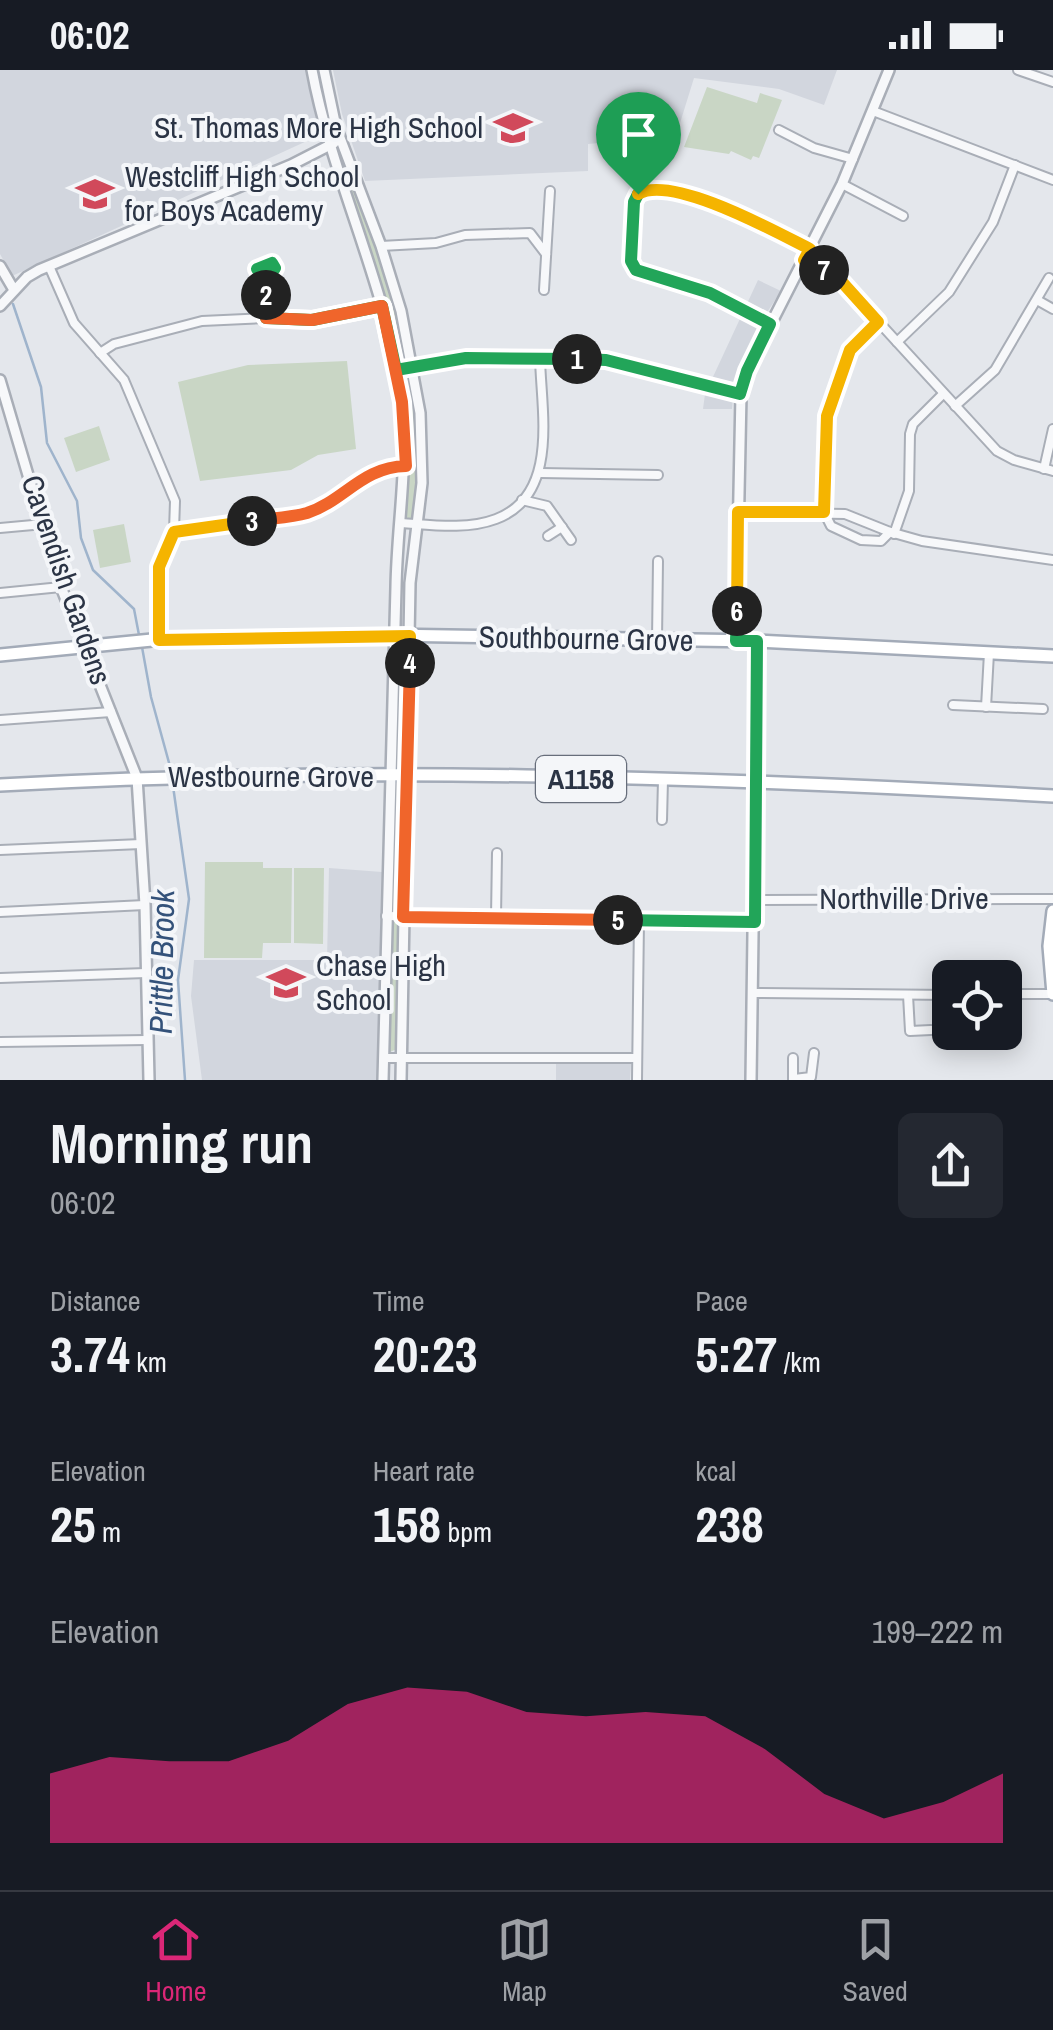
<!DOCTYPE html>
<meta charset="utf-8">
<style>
:root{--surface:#171b24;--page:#242831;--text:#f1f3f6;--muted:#9ea1a6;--line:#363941;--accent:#db2777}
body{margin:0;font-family:"Archivo Narrow",sans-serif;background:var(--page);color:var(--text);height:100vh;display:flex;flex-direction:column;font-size:38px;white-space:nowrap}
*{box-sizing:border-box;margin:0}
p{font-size:32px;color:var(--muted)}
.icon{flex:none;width:55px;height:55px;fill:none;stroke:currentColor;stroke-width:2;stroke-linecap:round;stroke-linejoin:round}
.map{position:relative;height:1010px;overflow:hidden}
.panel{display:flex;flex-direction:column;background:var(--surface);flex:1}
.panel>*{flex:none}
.fabs{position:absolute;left:932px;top:890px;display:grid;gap:20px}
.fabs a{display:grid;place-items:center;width:90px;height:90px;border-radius:15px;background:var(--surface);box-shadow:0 5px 25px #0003;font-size:50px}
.pin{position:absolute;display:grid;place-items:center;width:85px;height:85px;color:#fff;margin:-102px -42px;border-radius:50% 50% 50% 0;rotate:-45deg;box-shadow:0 0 10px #0007}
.pin .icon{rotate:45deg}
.km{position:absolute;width:50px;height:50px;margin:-25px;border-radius:50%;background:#222;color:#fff;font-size:28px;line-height:50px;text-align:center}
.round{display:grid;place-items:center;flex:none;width:105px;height:105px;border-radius:15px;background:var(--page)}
.overview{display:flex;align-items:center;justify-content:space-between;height:170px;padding:0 50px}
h1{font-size:55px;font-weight:800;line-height:75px}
.figures{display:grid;grid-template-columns:repeat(3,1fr);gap:15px;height:170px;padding:10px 50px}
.figures div{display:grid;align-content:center}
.figures b{font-size:50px;font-weight:800}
.figures small{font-size:28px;font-weight:400}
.figures p{font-size:28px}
.chart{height:280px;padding:20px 50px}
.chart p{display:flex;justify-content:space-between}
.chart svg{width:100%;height:180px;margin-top:10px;fill:var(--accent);opacity:.7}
.status{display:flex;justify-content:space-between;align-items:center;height:70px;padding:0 50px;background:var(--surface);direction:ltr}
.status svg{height:28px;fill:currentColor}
.menu{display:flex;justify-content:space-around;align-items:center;height:140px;border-top:2px solid var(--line);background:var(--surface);font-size:28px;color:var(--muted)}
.menu a{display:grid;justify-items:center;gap:5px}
.menu .on{color:var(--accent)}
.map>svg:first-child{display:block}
.built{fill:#d2d6de}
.green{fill:#c9d6c5}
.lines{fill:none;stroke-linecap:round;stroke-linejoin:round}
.stream{stroke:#9fb4cc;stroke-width:2.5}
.minor-casing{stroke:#a9aeb7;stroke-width:12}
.tertiary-casing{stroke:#a9aeb7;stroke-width:14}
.primary-casing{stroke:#a3abb8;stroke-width:16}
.minor{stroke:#f7f8fa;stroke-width:8}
.tertiary{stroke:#f7f8fa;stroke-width:9}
.primary{stroke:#fff;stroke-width:11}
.split-1-casing{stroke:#fff;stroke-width:20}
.split-2-casing{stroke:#fff;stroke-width:20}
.split-3-casing{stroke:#fff;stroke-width:20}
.split-4-casing{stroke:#fff;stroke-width:20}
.split-5-casing{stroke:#fff;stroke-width:20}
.split-6-casing{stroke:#fff;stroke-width:20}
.split-7-casing{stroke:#fff;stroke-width:20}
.split-8-casing{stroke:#fff;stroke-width:20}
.split-1{stroke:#22a559;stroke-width:12}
.split-2{stroke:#22a559;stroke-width:12}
.split-3{stroke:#f0652b;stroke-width:12}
.split-4{stroke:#f5b400;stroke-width:12}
.split-5{stroke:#f0652b;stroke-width:12}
.split-6{stroke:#22a559;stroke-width:12}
.split-7{stroke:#f5b400;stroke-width:12}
.split-8{stroke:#f5b400;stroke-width:12}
.labels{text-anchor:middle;stroke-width:8;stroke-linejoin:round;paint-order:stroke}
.shield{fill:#f4f6f9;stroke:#676e7b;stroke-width:2.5}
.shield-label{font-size:28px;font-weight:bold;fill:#2b3445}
.poi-label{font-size:30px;fill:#2b3445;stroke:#f4f6f9;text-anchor:start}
.street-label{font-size:30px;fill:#2b3445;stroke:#f4f6f9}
.water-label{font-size:32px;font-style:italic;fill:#34527a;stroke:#f4f6f9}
</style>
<div class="status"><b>06:02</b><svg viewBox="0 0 49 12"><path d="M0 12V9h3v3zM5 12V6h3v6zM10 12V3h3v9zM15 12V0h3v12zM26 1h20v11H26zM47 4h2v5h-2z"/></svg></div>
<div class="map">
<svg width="1053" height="1010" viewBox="0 0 1053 1010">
<rect width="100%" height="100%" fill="#e4e7ec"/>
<g class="built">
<path d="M0,0H305L320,65L12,206L0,184Z"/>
<path d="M333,0H837L824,35L779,19L694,8L676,66L588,74V101L365,111L342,44Z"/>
<path d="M758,210L781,221L758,256L743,292L734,317L732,339H703L705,324Z"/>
<path d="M329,798L382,802L377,1010H202L191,926L194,890H327Z"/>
<path d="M556,993L631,994L630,1010H556Z"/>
</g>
<g class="green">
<path d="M707,17L757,33L760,23L782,30L759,88L753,86L751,90L731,81L729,84L684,77Z"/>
<path d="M337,78H341C367,148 391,216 407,288L406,294L399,293L335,80Z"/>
<path d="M347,291L356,379L318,385L291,400L200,411L178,312L248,295Z"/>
<path d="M408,302L411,305L419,373L416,449L410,451L406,446L409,372L401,306Z"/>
<path d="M99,356L110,390L76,402L64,368Z"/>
<path d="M124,454L131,492L100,498L93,460Z"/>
<path d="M205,792H263V798H292L291,873H263L262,888H204Z"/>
<path d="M294,798H324L323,874L294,873Z"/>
<path d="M393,851L400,853L399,978L390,982V854Z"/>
</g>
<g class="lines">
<g class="stream">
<path d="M0,207V208"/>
<path d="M13,234L41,317L47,373L77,431L81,468L93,500L134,539L139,565"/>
<path d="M142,577L151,627L171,700"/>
<path d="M173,716L189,829L178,910L185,1010"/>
</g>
<g class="minor-casing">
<g id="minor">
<path d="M1018,0L1053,12"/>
<path d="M873,41L1053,110"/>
<path d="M779,60L814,78L853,89"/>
<path d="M842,114L903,146"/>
<path d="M381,176L436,173L465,165L530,163L546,184"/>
<path d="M803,191L842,212L997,381L1014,390L1053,401"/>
<path d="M49,196L74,253L124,310L175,431L174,461L159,497V570"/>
<path d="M266,211L257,199L271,193L275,198L266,211V248"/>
<path d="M544,220L550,121"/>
<path d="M1037,230L1053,239"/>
<path d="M879,252L850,280L827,345L824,442L831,456L861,470L881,471L890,462"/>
<path d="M770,254L710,223L636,201L631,191L636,127C663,98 779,163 809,179"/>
<path d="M897,272L949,222L993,152L1015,95"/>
<path d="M100,283L114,274L202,251L266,248L312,250L382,236"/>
<path d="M396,299L467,289L606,290L741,324"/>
<path d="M955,336L995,300L1049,208"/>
<path d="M1044,399L1053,359"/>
<path d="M541,403L658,405"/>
<path d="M522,430L547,436L571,470"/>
<path d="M738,442L845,444L890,462L922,471L1053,490"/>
<path d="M402,453C432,455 467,460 496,449C560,425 541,340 540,288"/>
<path d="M0,458L44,454"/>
<path d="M174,461L305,444L359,409L389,398L406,396"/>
<path d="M894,464L909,421L910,364L913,354L943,324"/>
<path d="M548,466L562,457"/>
<path d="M0,523L61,517"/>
<path d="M657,570L658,491"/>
<path d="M953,635L1043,639"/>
<path d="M986,637L989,583"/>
<path d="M0,650L111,642"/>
<path d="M662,750L663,710"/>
<path d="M0,780L141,774"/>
<path d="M756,830L1053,829"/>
<path d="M0,842L145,835"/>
<path d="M386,846L755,852"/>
<path d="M496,847L497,783"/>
<path d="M0,908L146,903"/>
<path d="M755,923L950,925"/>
<path d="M1005,924H1053"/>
<path d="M908,925L910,961L931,960"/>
<path d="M0,972L147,970"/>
<path d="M384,988H637"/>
<path d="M793,988V1010"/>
<path d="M794,1009L811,1007L814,983"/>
<path d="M637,1010L639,851"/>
</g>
</g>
<g class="tertiary-casing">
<g id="tertiary">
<path d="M312,0C333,114 390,220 402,336C408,398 397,456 396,517C392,682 387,846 383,1010"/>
<path d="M324,0L336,57L381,176L401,241L420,343L422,413L410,513L401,1010"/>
<path d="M0,196L14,220"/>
<path d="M0,236L27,207L39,200L291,95L334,73"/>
<path d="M0,310L61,517L137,708L145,835L149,1010"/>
<path d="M736,571L741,324L747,301L842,114L889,0"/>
<path d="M751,1010L757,571"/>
</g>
</g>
<g class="primary-casing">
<g id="primary">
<path d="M0,585L152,570L388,565L757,571L1053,586"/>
<path d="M0,715C350,696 703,706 1053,726"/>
<path d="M1053,841L1049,876L1053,924"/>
</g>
</g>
<use href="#minor" class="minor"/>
<use href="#tertiary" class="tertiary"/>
<use href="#primary" class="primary"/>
</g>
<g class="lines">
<g class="split-1-casing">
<path id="split-1" d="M577,289L606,290L740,324L747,301L770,254L710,223L636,200L631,191L634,132L638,124"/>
</g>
<g class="split-2-casing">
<path id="split-2" d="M266,225V211L257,199L272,193L275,198L266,211V248L312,250L382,236L396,300L466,288L577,289"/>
</g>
<g class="split-3-casing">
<path id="split-3" d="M252,451C270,448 290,448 307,443C344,431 362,397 406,396L402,332L382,236L312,250L266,248V225"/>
</g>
<g class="split-4-casing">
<path id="split-4" d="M252,451L174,462L159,497V570L410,566V593"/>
</g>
<g class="split-5-casing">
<path id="split-5" d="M410,593L403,847L618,850"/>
</g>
<g class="split-6-casing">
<path id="split-6" d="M618,850L755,852L757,571H736L737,541"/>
</g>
<g class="split-7-casing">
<path id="split-7" d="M737,541L738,442H824L827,346L850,280L878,252L842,212L824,200"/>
</g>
<g class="split-8-casing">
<path id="split-8" d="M638,124C672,104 776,162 810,179L804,190L824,200"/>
</g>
<use href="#split-1" class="split-1"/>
<use href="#split-2" class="split-2"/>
<use href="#split-3" class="split-3"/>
<use href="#split-4" class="split-4"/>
<use href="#split-5" class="split-5"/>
<use href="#split-6" class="split-6"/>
<use href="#split-7" class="split-7"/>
<use href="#split-8" class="split-8"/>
</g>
<defs>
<g id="school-bare" transform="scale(3)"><path d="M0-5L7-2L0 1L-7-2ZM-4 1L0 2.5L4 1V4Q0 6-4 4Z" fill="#d1495b" stroke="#f4f6f9" stroke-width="2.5" paint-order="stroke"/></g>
</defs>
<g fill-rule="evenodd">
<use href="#school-bare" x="513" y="58"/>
<use href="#school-bare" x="95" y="124"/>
<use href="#school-bare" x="286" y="913"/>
</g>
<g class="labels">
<rect class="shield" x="536" y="686" width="90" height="46" rx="8"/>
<g class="shield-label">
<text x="581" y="719">A1158</text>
</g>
<g class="poi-label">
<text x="483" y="68" text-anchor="end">St. Thomas More High School</text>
<text x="125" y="117">Westcliff High School<tspan x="125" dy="34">for Boys Academy</tspan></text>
<text x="316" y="906">Chase High<tspan x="316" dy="34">School</tspan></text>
</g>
<g class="street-label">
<text transform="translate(66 510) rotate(71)" y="10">Cavendish Gardens</text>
<text transform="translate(586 569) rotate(1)" y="10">Southbourne Grove</text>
<text x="271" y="717">Westbourne Grove</text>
<text x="904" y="839">Northville Drive</text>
</g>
<g class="water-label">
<text transform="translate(162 892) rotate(-89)" y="11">Prittle Brook</text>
</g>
</g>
</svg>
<div class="fabs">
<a><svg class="icon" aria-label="locate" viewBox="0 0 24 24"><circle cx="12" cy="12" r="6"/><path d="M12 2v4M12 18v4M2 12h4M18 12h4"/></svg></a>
</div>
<div class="pin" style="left:638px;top:124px;background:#1e9e55"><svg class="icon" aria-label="arrive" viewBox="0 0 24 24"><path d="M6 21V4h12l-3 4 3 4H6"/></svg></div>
<b class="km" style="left:577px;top:289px">1</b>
<b class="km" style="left:266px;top:225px">2</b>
<b class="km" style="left:252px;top:451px">3</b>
<b class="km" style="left:410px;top:593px">4</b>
<b class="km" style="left:618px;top:850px">5</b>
<b class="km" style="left:737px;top:541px">6</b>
<b class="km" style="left:824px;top:200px">7</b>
</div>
<section class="panel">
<div class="overview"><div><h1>Morning run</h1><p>06:02</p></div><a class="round"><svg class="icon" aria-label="share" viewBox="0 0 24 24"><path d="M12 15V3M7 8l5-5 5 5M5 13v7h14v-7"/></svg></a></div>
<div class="figures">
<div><p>Distance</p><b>3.74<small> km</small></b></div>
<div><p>Time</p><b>20:23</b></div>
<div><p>Pace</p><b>5:27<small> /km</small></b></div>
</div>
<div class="figures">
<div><p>Elevation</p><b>25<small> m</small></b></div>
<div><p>Heart rate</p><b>158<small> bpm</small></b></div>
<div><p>kcal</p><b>238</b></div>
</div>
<div class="chart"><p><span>Elevation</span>199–222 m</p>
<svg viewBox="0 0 160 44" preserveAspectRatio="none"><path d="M0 44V27L10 23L20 24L30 24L40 19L50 10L60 6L70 7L80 12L90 13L100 12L110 13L120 21L130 32L140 38L150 34L160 27V44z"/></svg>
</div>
</section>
<nav class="menu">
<a class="on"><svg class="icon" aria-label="home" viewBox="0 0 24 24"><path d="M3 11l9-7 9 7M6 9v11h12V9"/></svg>Home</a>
<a><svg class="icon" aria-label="map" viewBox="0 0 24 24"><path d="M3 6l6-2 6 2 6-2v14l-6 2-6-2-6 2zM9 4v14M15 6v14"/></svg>Map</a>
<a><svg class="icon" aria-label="saved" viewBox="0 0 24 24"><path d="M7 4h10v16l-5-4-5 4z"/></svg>Saved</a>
</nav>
